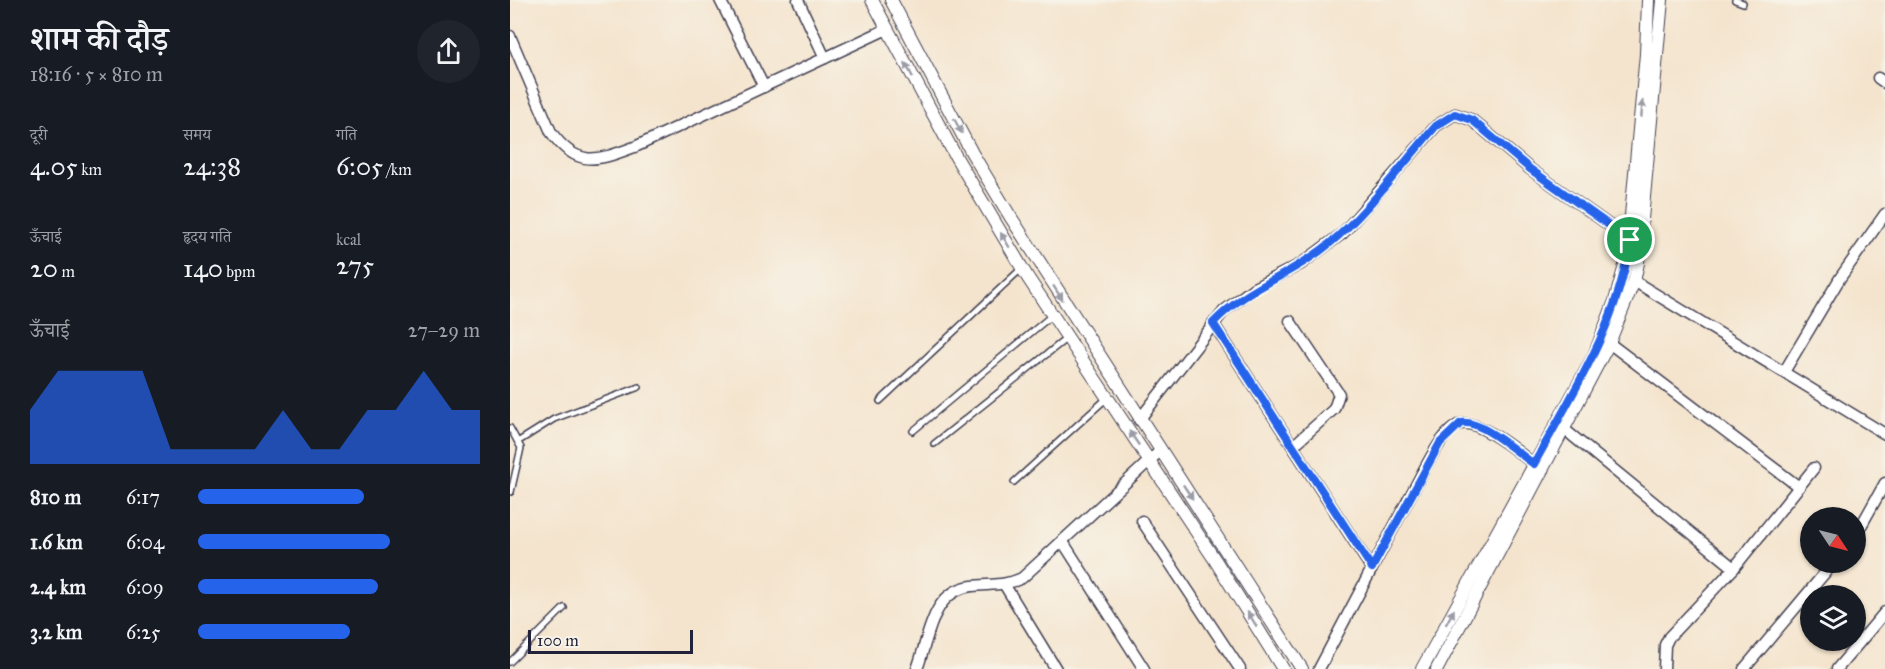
<!DOCTYPE html>
<html lang="hi">
<meta charset="utf-8">
<style>
:root{--surface:#171b24;--page:#20242c;--text:#f1f3f6;--muted:#9ea1a6;--accent:#2563eb}
body{margin:0;font-family:"IM FELL Great Primer","Noto Serif Devanagari",serif;background:var(--page);color:var(--text);height:100vh;display:flex;flex-direction:column;font-size:22px;white-space:nowrap}
*{box-sizing:border-box;margin:0}
p{font-size:20px;color:var(--muted)}
.icon{flex:none;width:33px;height:33px;fill:none;stroke:currentColor;stroke-width:2;stroke-linecap:round;stroke-linejoin:round}
.map{position:relative;flex:1;overflow:hidden}
.sheet{display:flex;flex-direction:column;background:var(--surface);width:510px}
.sheet>*{flex:none}
.needle{width:39px;rotate:125deg}
.buttons{position:absolute;left:1290px;top:507px;display:grid;gap:12px}
.buttons a{display:grid;place-items:center;width:66px;height:66px;border-radius:50%;background:var(--surface);box-shadow:0 2px 4px #0004;font-size:30px}
.scale{position:absolute;left:18px;bottom:15px;width:165px;box-sizing:border-box;padding-left:6px;border:3px solid #22223b;border-top:0;font-size:16px;line-height:21px;white-space:nowrap;color:#22223b;-webkit-text-stroke:4px #f7f3e8;paint-order:stroke}
.pin{position:absolute;display:grid;place-items:center;width:51px;height:51px;color:#fff;margin:-26px;border:3px solid #fff;border-radius:50%;box-shadow:0 2px 6px #0007}
.round{display:grid;place-items:center;flex:none;width:63px;height:63px;border-radius:32px;background:var(--page)}
.head{display:flex;align-items:center;justify-content:space-between;height:102px;padding:0 30px}
h1{font-size:33px;font-weight:600;line-height:45px}
.metrics{display:grid;grid-template-columns:repeat(3,1fr);gap:9px;height:102px;padding:6px 30px}
.metrics div{display:grid;align-content:center}
.metrics b{font-size:26px;font-weight:600}
.metrics small{font-size:16px;font-weight:400}
.metrics p{font-size:16px}
.chart{height:168px;padding:12px 30px}
.chart p{display:flex;justify-content:space-between}
.chart svg{width:100%;height:108px;margin-top:6px;fill:var(--accent);opacity:.7}
ul{padding:0 30px;list-style:none;font-size:20px}
li{display:grid;grid-template-columns:96px 72px 1fr;align-items:center;height:45px}
li i{height:15px;border-radius:8px;background:var(--accent)}
main{display:flex;flex:1;min-height:0}
.map>svg:first-child{display:block}
.lines{fill:none;stroke-linecap:round;stroke-linejoin:round}
.service-casing{stroke:#423f51;stroke-width:8}
.minor-casing{stroke:#423f51;stroke-width:13}
.tertiary-casing{stroke:#423f51;stroke-width:14}
.service{stroke:#fff;stroke-width:5}
.minor{stroke:#fff;stroke-width:10}
.tertiary{stroke:#fff;stroke-width:12}
.oneway{fill:#9c9ca7}
.route-casing{stroke:#fff;stroke-width:12}
.route{stroke:#2563eb;stroke-width:8}
</style>
<main>
<section class="sheet">
<div class="head"><div><h1>शाम की दौड़</h1><p>18:16 · 5 × 810 m</p></div><a class="round"><svg class="icon" aria-label="share" viewBox="0 0 24 24"><path d="M12 15V3M7 8l5-5 5 5M5 13v7h14v-7"/></svg></a></div>
<div class="metrics">
<div><p>दूरी</p><b>4.05<small> km</small></b></div>
<div><p>समय</p><b>24:38</b></div>
<div><p>गति</p><b>6:05<small> /km</small></b></div>
</div>
<div class="metrics">
<div><p>ऊँचाई</p><b>20<small> m</small></b></div>
<div><p>हृदय गति</p><b>140<small> bpm</small></b></div>
<div><p>kcal</p><b>275</b></div>
</div>
<div class="chart"><p><span>ऊँचाई</span>27–29 m</p>
<svg viewBox="0 0 160 44" preserveAspectRatio="none"><path d="M0 44V22L10 6L20 6L30 6L40 6L50 38L60 38L70 38L80 38L90 22L100 38L110 38L120 22L130 22L140 6L150 22L160 22V44z"/></svg>
</div>
<ul>
<li><b>810 m</b>6:17<i style="width:59%"></i></li>
<li><b>1.6 km</b>6:04<i style="width:68%"></i></li>
<li><b>2.4 km</b>6:09<i style="width:64%"></i></li>
<li><b>3.2 km</b>6:25<i style="width:54%"></i></li>
</ul>
</section>
<div class="map">
<svg width="1375" height="669" viewBox="0 0 1375 669">
<rect width="100%" height="100%" fill="#f7f3e8"/>
<filter id="ink" filterUnits="userSpaceOnUse"><feTurbulence type="fractalNoise" baseFrequency=".0167" numOctaves="2"/><feDisplacementMap in="SourceGraphic" scale="12" xChannelSelector="R" yChannelSelector="G"/><feConvolveMatrix kernelMatrix="1 2 1 2 8 2 1 2 1" color-interpolation-filters="sRGB"/></filter>
<filter id="wash" filterUnits="userSpaceOnUse"><feTurbulence type="fractalNoise" baseFrequency=".008" numOctaves="4" result="noise"/><feDisplacementMap in="SourceGraphic" scale="24" xChannelSelector="R" yChannelSelector="G"/><feGaussianBlur stdDeviation="1.35" result="paint"/><feColorMatrix in="noise" values="0 0 0 0 0 0 0 0 0 0 0 0 0 0 0 0 0 1.4 0 .05"/><feComposite in="paint" operator="in"/></filter>
<g filter="url(#wash)">
<rect width="100%" height="100%" fill="#f4e4cd"/>
</g>
<g filter="url(#ink)">
<g class="lines">
<g class="service-casing">
<g id="service">
<path d="M1225,0L1233,3"/>
<path d="M370,401L511,269"/>
<path d="M0,428L11,448L1,492"/>
<path d="M403,431L541,316"/>
<path d="M9,441L44,419L129,387"/>
<path d="M424,444L557,338"/>
<path d="M504,482L596,399"/>
<path d="M0,662L54,608"/>
</g>
</g>
<g class="minor-casing">
<g id="minor">
<path d="M210,0L254,87"/>
<path d="M288,0L315,58"/>
<path d="M0,36L41,132C68,170 89,160 127,146L377,29"/>
<path d="M1368,78L1375,83"/>
<path d="M1124,281L1375,434"/>
<path d="M780,321L829,394L824,409L783,446"/>
<path d="M703,323L862,569"/>
<path d="M1099,343L1289,487"/>
<path d="M1274,372L1330,278L1375,214"/>
<path d="M629,420L714,311L744,288L791,264L833,233L926,126L945,114L962,120L1020,169L1120,240"/>
<path d="M1054,429L1224,568"/>
<path d="M632,521L730,669"/>
<path d="M1346,535L1375,483"/>
<path d="M553,542L634,669"/>
<path d="M494,584L546,669"/>
<path d="M407,669C419,638 421,591 462,586C480,584 496,586 512,578L650,451"/>
<path d="M809,669L915,468C923,454 933,433 948,425C966,416 1009,453 1024,464"/>
<path d="M1154,669L1155,645L1159,637L1224,568L1304,468"/>
<path d="M1234,669L1324,562"/>
<path d="M1327,669L1375,612"/>
</g>
</g>
<g class="tertiary-casing">
<g id="tertiary">
<path d="M362,0L446,157L518,278L705,560L773,669"/>
<path d="M381,0L462,153L500,216L792,669"/>
<path d="M912,669L1084,356L1105,301L1117,259L1136,54L1138,0"/>
<path d="M927,669L1099,343L1124,281L1128,263L1152,0"/>
</g>
</g>
<use href="#service" class="service"/>
<use href="#minor" class="minor"/>
<use href="#tertiary" class="tertiary"/>
</g>
<defs><path id="oneway-solid" d="M-6-.8H1V-3.2L6.5 0L1 3.2V.8H-6Z" transform="scale(1.5)"/></defs>
<g class="oneway">
<use href="#oneway-solid" transform="translate(399 70) rotate(-118)"/>
<use href="#oneway-solid" transform="translate(1132 109) rotate(-85)"/>
<use href="#oneway-solid" transform="translate(448 126) rotate(62)"/>
<use href="#oneway-solid" transform="translate(495 240) rotate(-121)"/>
<use href="#oneway-solid" transform="translate(548 293) rotate(57)"/>
<use href="#oneway-solid" transform="translate(624 438) rotate(-124)"/>
<use href="#oneway-solid" transform="translate(678 492) rotate(56)"/>
<use href="#oneway-solid" transform="translate(940 617) rotate(-61)"/>
<use href="#oneway-solid" transform="translate(742 619) rotate(-122)"/>
</g>
</g>
<g class="lines" filter="url(#ink)">
<g class="route-casing">
<path id="route" d="M945,114L962,120L1020,169L1120,240C1109,322 1063,393 1024,464C1006,452 972,420 951,423L930,443L862,568L703,323C738,286 781,276 819,244C857,213 893,163 926,126Z"/>
</g>
<use href="#route" class="route"/>
</g>
</svg>
<div class="buttons">
<a><svg class="needle" viewBox="-14 -14 28 28"><path d="M0-13l5 13h-10z" fill="#e53935"/><path d="M0 13l5-13h-10z" fill="#9ea1a6"/></svg></a>
<a><svg class="icon" aria-label="layers" viewBox="0 0 24 24"><path d="M12 4l9 5-9 5-9-5zM3 14l9 5 9-5"/></svg></a>
</div>
<div class="scale">100 m</div>
<div class="pin" style="left:1120px;top:240px;background:#1e9e55"><svg class="icon" aria-label="arrive" viewBox="0 0 24 24"><path d="M6 21V4h12l-3 4 3 4H6"/></svg></div>
</div>
</main>
